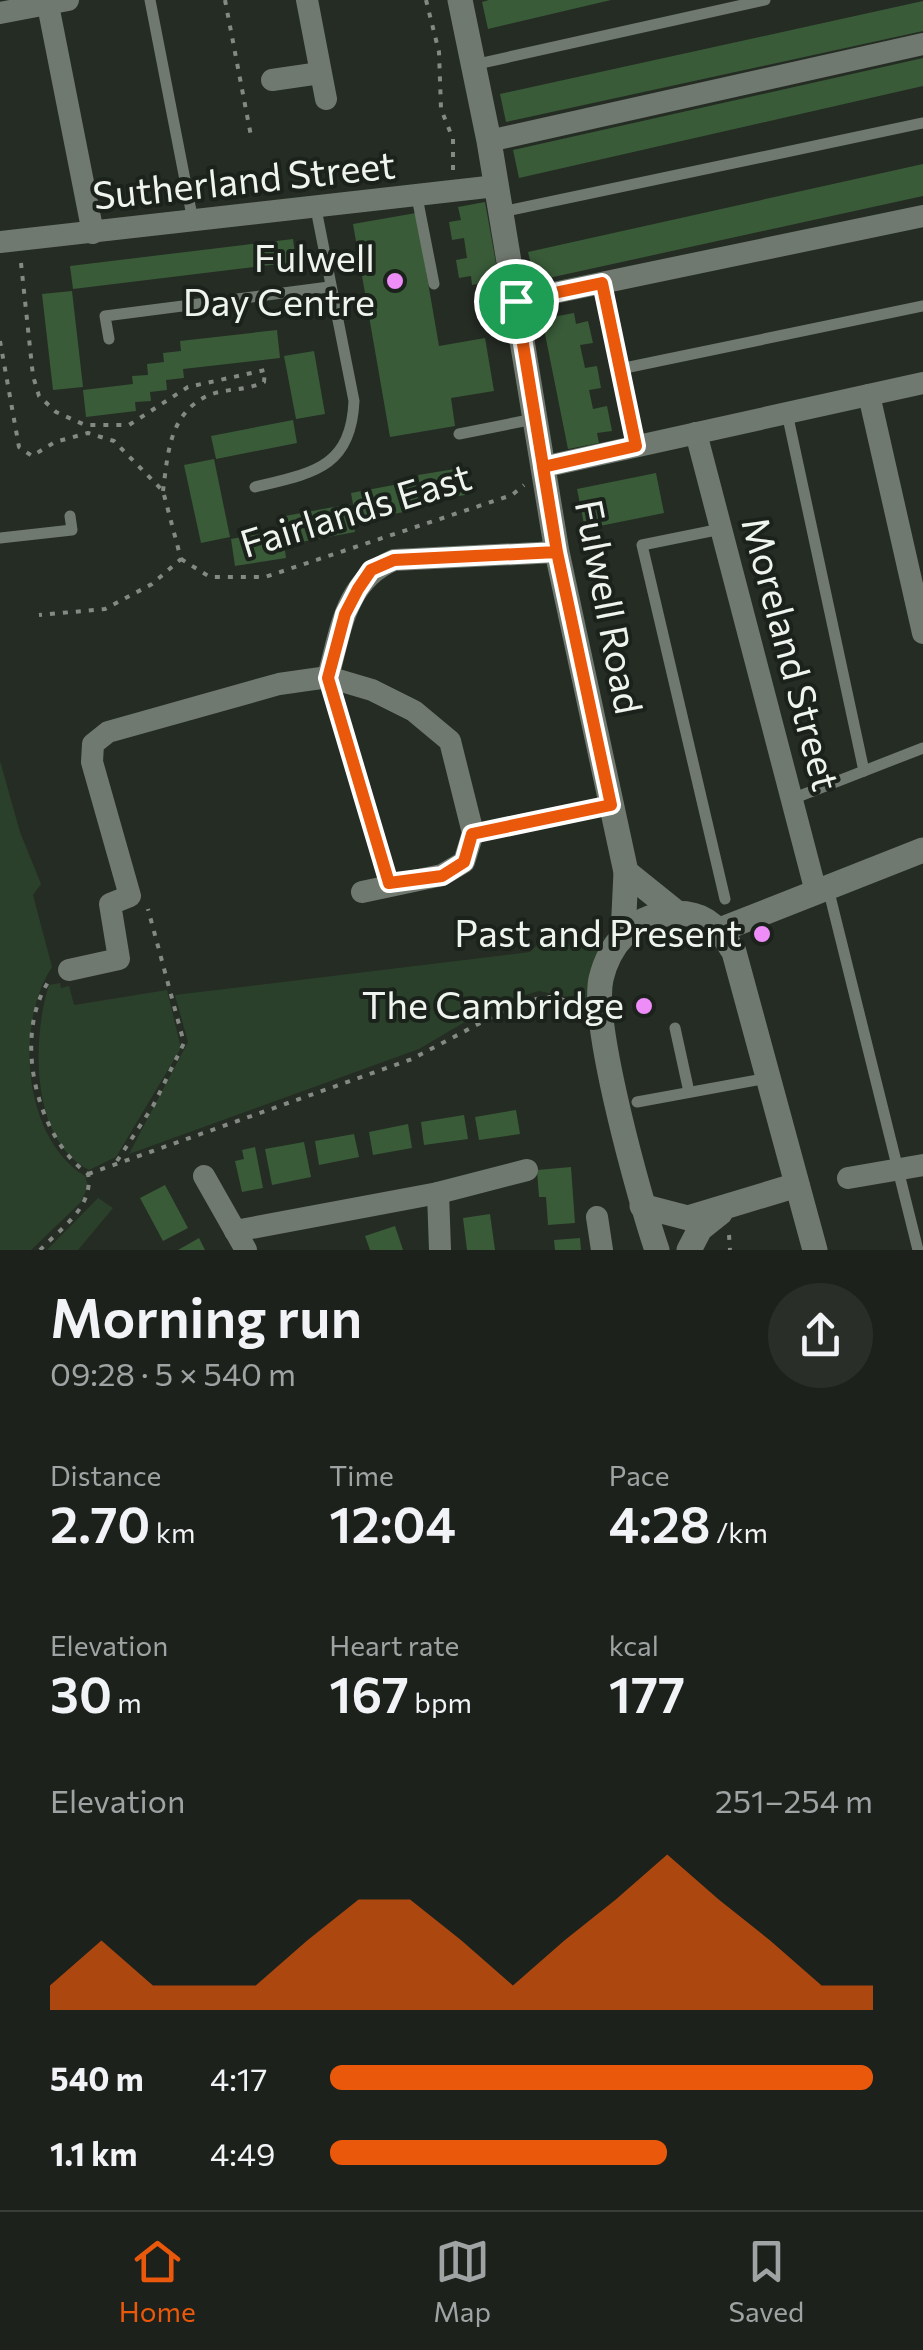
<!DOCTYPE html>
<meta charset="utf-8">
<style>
:root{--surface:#1c211b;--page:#292e28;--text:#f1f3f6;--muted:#a0a3a3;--line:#3a3e3a;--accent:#ea580c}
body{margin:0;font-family:Commissioner,sans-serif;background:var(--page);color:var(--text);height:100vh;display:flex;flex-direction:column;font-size:38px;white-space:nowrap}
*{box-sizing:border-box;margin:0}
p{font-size:32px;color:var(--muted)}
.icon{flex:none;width:55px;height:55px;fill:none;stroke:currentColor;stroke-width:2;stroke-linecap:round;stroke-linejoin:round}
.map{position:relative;height:1250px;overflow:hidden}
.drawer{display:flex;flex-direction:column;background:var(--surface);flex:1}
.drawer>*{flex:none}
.pin{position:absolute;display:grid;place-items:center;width:85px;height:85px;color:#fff;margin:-42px;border:5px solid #fff;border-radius:50%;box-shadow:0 2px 10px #0007}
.round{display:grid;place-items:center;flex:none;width:105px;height:105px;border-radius:52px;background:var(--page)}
.headline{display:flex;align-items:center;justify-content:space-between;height:170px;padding:0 50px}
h1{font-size:55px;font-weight:600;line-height:75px}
.metrics{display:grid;grid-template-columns:repeat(3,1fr);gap:15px;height:170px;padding:10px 50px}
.metrics div{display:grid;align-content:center}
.metrics b{font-size:50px;font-weight:600}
.metrics small{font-size:28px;font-weight:400}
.metrics p{font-size:28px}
.chart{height:280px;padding:20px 50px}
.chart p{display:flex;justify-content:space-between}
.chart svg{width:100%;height:180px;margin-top:10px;fill:var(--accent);opacity:.7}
ul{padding:0 50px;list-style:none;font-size:32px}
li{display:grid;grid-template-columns:160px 120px 1fr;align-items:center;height:75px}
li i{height:25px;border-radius:12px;background:var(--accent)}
.dock{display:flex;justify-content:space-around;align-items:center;height:140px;border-top:2px solid var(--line);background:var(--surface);font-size:28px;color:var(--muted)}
.dock a{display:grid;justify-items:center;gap:5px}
.dock .current{color:var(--accent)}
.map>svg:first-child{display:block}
.green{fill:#2a402a}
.building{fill:#395b38}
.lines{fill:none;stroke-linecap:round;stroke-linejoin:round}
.path{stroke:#848a83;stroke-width:4;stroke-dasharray:5 8;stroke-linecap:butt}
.lane{stroke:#707970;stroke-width:11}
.street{stroke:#707970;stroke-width:22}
.secondary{stroke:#707970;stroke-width:25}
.route-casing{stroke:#fff;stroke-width:20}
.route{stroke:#ea580c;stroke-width:12}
.poi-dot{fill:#ee8cf8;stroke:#1b221b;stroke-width:4}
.labels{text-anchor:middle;stroke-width:8;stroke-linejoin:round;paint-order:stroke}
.street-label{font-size:38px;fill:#eff4ef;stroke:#1b221b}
.poi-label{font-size:38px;fill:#eff4ef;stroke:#1b221b;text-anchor:end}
</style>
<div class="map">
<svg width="923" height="1250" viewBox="0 0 923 1250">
<rect width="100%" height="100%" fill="#252c24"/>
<g class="green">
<path d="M0,761L20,832L41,884L33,895L52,967C15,1023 22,1138 85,1176L88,1186L81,1202L31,1250H0Z"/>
<path d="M564,925L569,945L604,937L588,1001L539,991L497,1003L419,1049L129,1154L188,1042L175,995L530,952L555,927Z"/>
<path d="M60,983L61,988L69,986L74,1005L167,990L181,1048L116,1157L89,1170C30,1140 32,1038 49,985Z"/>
<path d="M98,1198L113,1208L78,1250H47Z"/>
</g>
<g class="building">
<path d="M611,0L488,29L482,2L489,0Z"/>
<path d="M923,1V31L506,122L500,94Z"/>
<path d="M923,58V86L519,178L513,150Z"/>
<path d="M923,164V196L535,281L528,252Z"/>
<path d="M485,202L499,280L472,285L471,276L459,278L456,260L467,258L464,238L452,240L449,222L461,220L458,207Z"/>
<path d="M416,213L439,346L485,338L494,391L451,398L455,426L390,437L353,224Z"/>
<path d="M293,239L296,262L73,289L70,266Z"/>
<path d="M72,291L83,387L53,390L42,294Z"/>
<path d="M574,313L576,324L588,321L593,343L580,345L585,368L597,366L601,388L589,390L593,409L607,406L612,431L597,433L599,443L568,449L542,319Z"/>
<path d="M277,330L280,358L183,369L184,378L166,380L167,390L150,392L151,401L135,402L136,411L86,417L83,390L133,384L132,376L148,375L147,364L164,362L163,353L181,351L180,341Z"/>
<path d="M314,351L325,414L296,419L284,356Z"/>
<path d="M293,420L297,443L216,459L211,436Z"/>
<path d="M214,459L230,537L201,543L184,465Z"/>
<path d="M461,468L465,495L423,502L418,475Z"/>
<path d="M656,473L664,513L585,529L577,489Z"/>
<path d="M415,481L420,509L356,521L351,493Z"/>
<path d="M350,504L355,532L290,544L285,516Z"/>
<path d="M282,530L286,558L235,566L231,539Z"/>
<path d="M516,1110L520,1134L479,1140L475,1117Z"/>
<path d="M464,1115L468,1139L424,1145L421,1122Z"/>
<path d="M408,1124L412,1148L373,1155L369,1132Z"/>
<path d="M354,1134L359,1157L319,1165L315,1141Z"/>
<path d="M304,1142L311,1177L272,1185L265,1149Z"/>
<path d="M255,1147L263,1188L242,1192L235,1161L244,1159L242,1150Z"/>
<path d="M571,1167L575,1223L548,1225L546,1197H539L537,1170Z"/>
<path d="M165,1185L188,1228L163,1241L140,1198Z"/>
<path d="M490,1214L495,1250H467L463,1218Z"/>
<path d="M395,1226L403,1250H370L365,1236Z"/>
<path d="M199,1238L205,1250H178Z"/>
<path d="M580,1238L581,1250H555L554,1240Z"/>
</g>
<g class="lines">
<g class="path">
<path d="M225,0L251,136"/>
<path d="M426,0L439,52L441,109L453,139V171"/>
<path d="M21,263L33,376L39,396L56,412L85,425H129L188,387L265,370L264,382C246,391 227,388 209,395C169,413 168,453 163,491"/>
<path d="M0,341L19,447L32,456L55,442L88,433L114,441L163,491L181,559L152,584L105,609L39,615"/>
<path d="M181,559L210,577H265L512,495L524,485"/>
<path d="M332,702L383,864"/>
<path d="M493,829L591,809"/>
<path d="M117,1161L153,1106L184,1043L148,909"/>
<path d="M88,1174L412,1059L522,1001L550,997L578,1003"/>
<path d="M729,1235L730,1250"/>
<path d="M40,1250C61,1228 94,1207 88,1174C36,1137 11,1033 51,978"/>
</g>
<g class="lane">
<path d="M150,0L193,221"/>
<path d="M473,65L765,0"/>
<path d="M417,197L434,284"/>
<path d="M502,212L923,123"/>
<path d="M602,283L636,446"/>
<path d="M109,339L105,316L329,287"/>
<path d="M620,369L923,306"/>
<path d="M787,413L864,771"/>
<path d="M459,434L534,419"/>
<path d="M255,487C313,473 351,468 354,401L316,209"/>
<path d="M721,529L642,545L725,899"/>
<path d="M0,538L72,530L70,516"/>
<path d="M792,799L923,748"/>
<path d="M828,888L918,1250"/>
<path d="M675,1028L689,1092"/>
<path d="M637,1102L768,1078"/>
</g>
<g class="street">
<path d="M47,0L93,233"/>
<path d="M307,0L326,99"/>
<path d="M0,13L68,0"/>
<path d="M272,80L320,73"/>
<path d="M489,141L923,44"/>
<path d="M0,242L496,186"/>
<path d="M515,301L923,216"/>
<path d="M869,395L923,633"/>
<path d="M696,433L816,892"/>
<path d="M543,467L923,383"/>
<path d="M328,677C341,630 345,581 394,560L557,552"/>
<path d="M69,970L119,959L110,904L130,896L92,762L93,744L108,732L279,684L328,677L372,690L414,711L450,741L473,833L464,862L442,875L362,892"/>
<path d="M204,1176L246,1250"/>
<path d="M848,1178L923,1165"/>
<path d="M438,1193L440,1250"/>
<path d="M597,1217L602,1250"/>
<path d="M235,1231L438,1193L527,1170"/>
</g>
<g class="secondary">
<path d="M460,0L489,141L557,552L626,872L623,935"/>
<path d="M626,872L677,913"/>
<path d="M720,930L923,850"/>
<path d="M642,1206L688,1218L797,1185"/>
<path d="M657,1250C640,1200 591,1025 601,979C609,945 633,917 667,914C701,910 717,924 734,952L815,1250"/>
<path d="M689,1250L700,1229L720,1213"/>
</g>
</g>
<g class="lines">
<g class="route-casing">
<path id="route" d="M516,301L557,552L611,805L472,834L464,862L442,876L389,883L328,678L345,614L358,589L371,570L394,560L557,552L543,467L636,446L602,283L516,301"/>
</g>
<use href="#route" class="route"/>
</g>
<g class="poi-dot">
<circle cx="395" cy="281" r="10"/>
<circle cx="762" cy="934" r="10"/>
<circle cx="644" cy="1006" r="10"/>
</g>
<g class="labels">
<g class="street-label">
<text transform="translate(244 181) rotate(-6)" y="13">Sutherland Street</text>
<text transform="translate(356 511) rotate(-17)" y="13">Fairlands East</text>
<text transform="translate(608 607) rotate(79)" y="13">Fulwell Road</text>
<text transform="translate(790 654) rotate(75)" y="13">Moreland Street</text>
</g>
<g class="poi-label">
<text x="375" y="272">Fulwell<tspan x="375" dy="44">Day Centre</tspan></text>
<text x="742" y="947">Past and Present</text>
<text x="624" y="1019">The Cambridge</text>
</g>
</g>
</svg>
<div class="pin" style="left:516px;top:301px;background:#1e9e55"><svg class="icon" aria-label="arrive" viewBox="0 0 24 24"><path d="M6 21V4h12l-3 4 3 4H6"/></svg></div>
</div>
<section class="drawer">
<div class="headline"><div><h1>Morning run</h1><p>09:28 · 5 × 540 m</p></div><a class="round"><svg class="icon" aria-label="share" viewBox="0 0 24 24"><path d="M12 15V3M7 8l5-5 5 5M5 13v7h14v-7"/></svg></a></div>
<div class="metrics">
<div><p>Distance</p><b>2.70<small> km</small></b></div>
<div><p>Time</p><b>12:04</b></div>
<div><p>Pace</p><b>4:28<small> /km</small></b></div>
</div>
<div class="metrics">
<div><p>Elevation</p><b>30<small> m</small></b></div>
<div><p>Heart rate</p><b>167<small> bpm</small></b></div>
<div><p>kcal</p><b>177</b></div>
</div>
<div class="chart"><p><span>Elevation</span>251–254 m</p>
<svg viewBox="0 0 160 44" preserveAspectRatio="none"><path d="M0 44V38L10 27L20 38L30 38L40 38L50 27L60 17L70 17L80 27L90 38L100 27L110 17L120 6L130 17L140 27L150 38L160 38V44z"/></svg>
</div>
<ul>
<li><b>540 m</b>4:17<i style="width:100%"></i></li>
<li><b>1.1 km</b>4:49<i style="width:62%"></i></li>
</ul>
</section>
<nav class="dock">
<a class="current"><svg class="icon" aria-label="home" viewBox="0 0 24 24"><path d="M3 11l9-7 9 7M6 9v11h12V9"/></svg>Home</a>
<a><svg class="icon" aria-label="map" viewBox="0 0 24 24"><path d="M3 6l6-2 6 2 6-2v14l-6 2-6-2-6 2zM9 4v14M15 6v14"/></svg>Map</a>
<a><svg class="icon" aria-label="saved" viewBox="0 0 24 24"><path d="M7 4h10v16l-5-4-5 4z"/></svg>Saved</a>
</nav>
